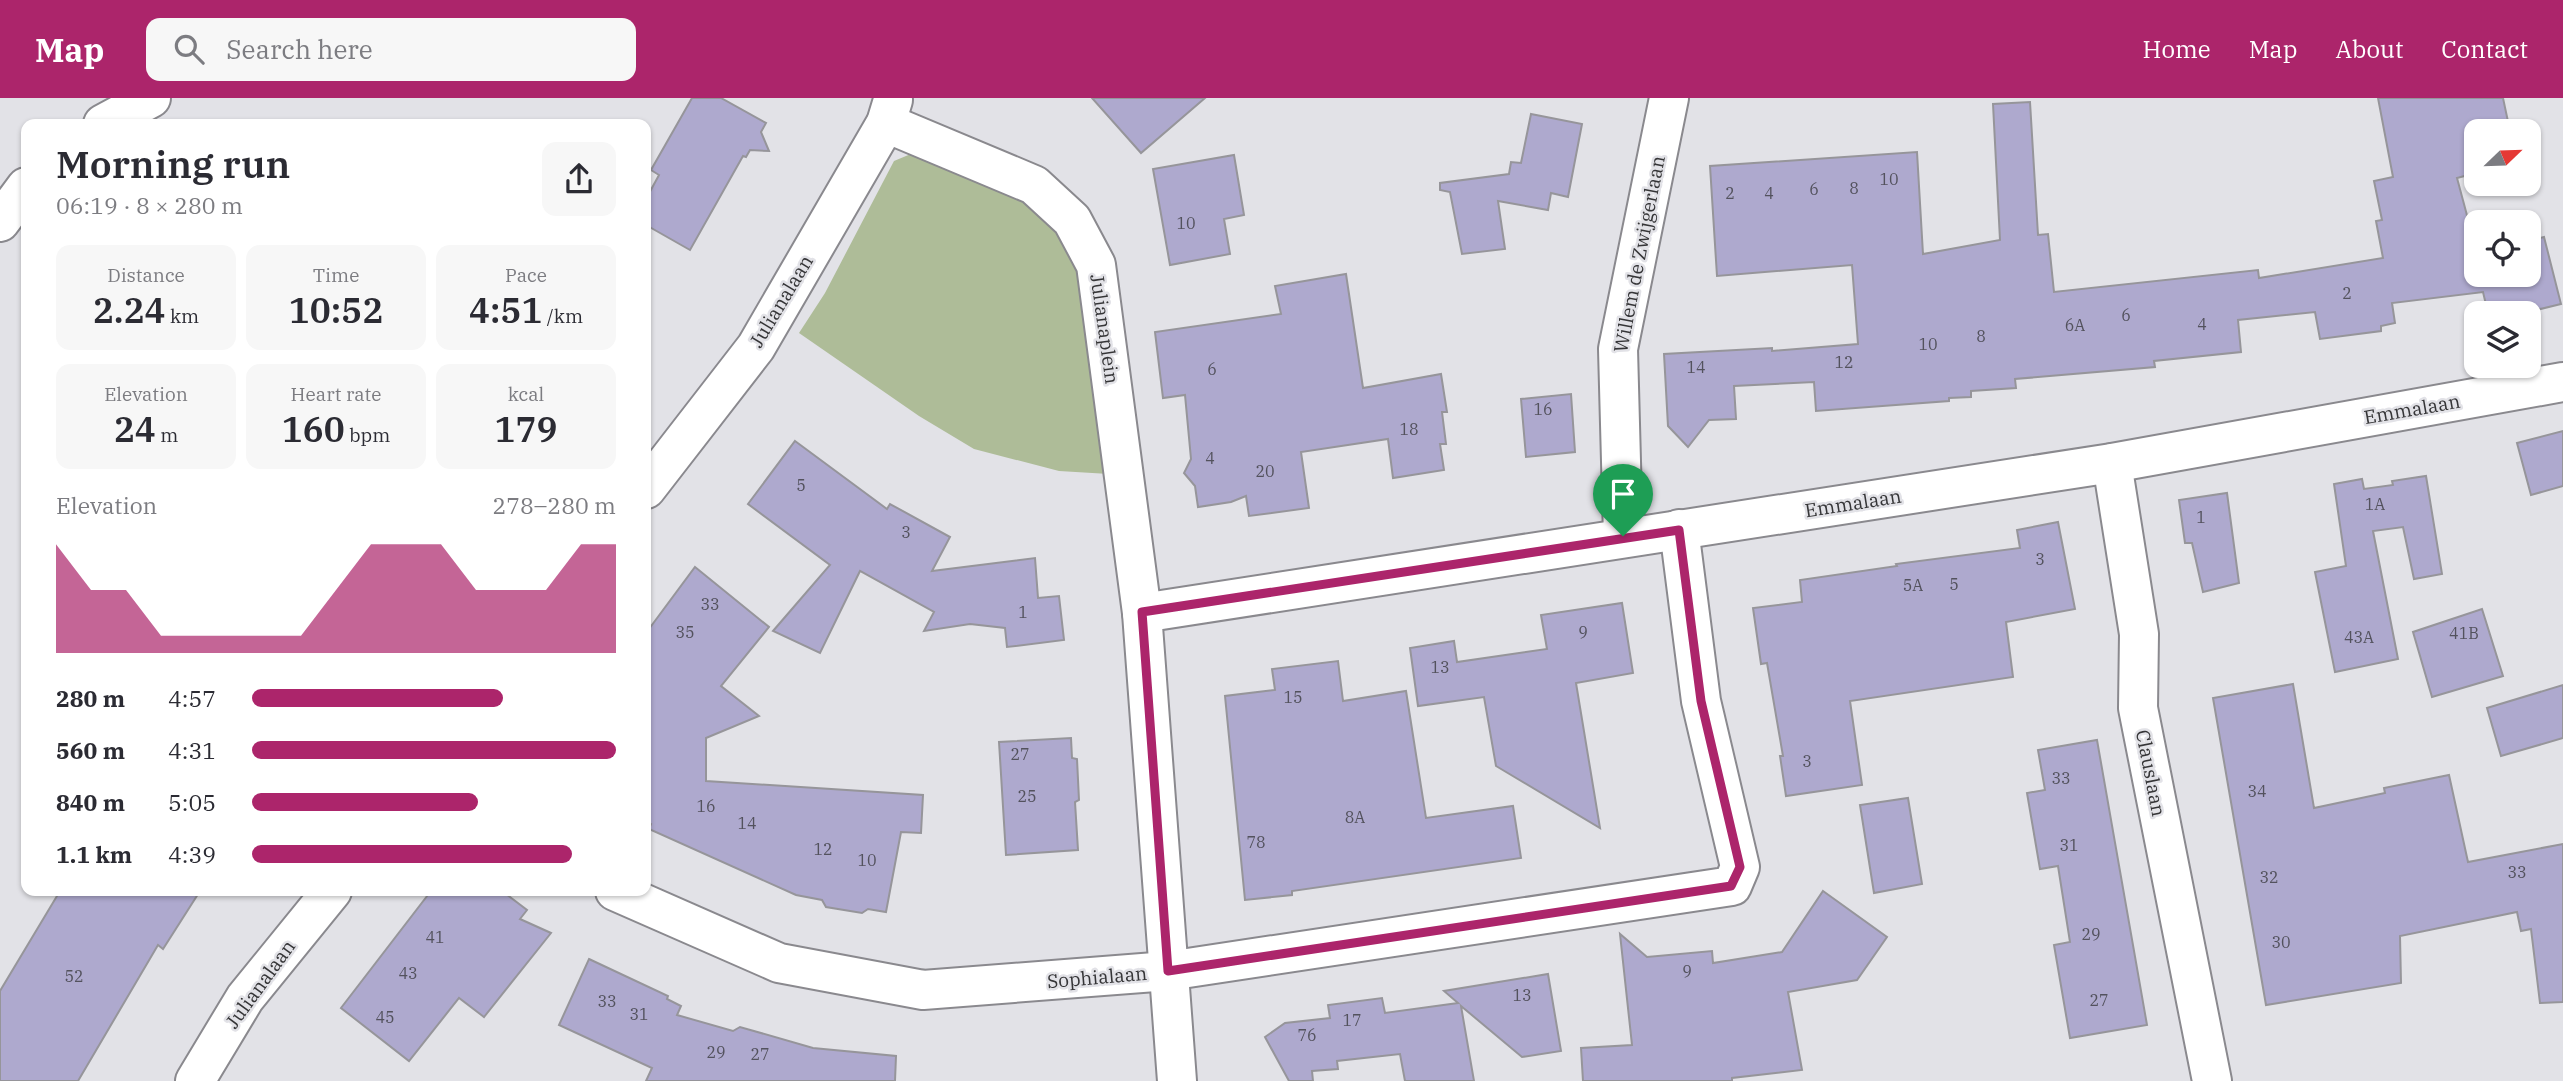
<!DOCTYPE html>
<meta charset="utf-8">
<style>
:root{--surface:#fff;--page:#f7f7f7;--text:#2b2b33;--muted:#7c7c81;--accent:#ac256b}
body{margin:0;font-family:"IBM Plex Serif",serif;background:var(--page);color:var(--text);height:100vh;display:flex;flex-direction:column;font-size:26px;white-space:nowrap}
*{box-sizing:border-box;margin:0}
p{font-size:23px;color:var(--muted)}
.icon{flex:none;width:38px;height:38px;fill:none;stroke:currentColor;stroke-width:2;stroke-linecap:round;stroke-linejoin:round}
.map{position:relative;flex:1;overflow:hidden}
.panel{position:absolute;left:21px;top:21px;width:630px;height:777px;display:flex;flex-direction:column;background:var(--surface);border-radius:14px;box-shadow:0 2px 5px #0004}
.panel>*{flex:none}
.needle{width:46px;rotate:67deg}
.controls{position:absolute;left:2464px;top:21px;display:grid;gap:14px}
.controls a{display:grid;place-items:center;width:77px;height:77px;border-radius:14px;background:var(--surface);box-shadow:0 2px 5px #0004;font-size:35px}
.pin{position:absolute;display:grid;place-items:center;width:60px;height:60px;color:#fff;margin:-72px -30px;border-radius:50% 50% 50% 0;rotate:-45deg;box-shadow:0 0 7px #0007}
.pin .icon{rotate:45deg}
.round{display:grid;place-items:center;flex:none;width:74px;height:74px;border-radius:14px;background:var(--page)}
.summary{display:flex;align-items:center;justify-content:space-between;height:119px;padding:0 35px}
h1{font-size:38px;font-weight:600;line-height:52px}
.figures{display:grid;grid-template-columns:repeat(3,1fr);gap:10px;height:119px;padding:7px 35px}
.figures div{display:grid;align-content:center;border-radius:14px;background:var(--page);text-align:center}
.figures b{font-size:35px;font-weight:600}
.figures small{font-size:19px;font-weight:400}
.figures p{font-size:19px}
.chart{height:196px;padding:14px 35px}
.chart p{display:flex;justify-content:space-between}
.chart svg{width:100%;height:126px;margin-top:7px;fill:var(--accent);opacity:.7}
ul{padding:0 35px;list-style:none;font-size:23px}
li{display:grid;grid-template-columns:112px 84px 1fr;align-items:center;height:52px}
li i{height:18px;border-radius:9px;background:var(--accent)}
header{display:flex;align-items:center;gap:42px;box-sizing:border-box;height:98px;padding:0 35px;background:var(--accent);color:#fff}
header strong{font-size:33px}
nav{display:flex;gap:38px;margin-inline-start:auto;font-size:24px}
.search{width:490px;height:63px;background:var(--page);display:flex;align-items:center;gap:18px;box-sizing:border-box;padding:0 24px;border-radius:14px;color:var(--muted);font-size:26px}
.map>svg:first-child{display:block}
.green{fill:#aebc98}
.building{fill:#aea9ce;stroke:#96959a;stroke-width:2}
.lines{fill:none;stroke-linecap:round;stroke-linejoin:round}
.minor-casing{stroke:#8a898e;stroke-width:42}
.minor{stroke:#fff;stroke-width:38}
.route-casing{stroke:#fff;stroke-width:14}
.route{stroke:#ac256b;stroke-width:9}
.labels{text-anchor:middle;stroke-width:5;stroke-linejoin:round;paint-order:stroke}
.number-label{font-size:16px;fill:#53525d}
.street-label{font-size:19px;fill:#353537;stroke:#e2e2e7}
</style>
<header>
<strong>Map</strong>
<div class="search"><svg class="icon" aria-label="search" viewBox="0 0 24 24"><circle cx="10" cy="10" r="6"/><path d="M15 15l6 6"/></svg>Search here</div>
<nav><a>Home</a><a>Map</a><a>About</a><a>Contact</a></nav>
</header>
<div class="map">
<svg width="2563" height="983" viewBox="0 0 2563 983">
<rect width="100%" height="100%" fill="#e2e2e7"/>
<path class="green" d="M930,48L1028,88L1080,168L1109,376L1059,373L974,351L919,318L799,235L825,195L894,63Z"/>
<g class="building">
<path d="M692,0H721L766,25L761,34L769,53L750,52L746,59L743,58L690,152L646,127V101L659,77L651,72Z"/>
<path d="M1092,0H1205L1141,55Z"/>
<path d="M2378,0H2503L2510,33H2476V75L2457,80L2476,151V177H2529V143L2544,139L2561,206L2524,215H2488L2483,194L2392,205L2395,225L2381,228V233L2320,241L2315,214L2238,222L2241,254L2154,263L2155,269L2015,281L2016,290L1971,293V299L1949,300V303L1816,313L1814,284L1734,288L1736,321L1709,322L1688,349L1668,328L1664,256L1772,250V253L1858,246L1852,167L1717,178L1710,68L1917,54L1923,156L2000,142L1993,6L2030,4L2038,137L2048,136L2054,194L2258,172L2259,180L2383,160L2376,123L2382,122L2374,83L2393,79Z"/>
<path d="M1531,16L1582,26L1568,99L1551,95L1548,112L1498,103L1505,151L1462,156L1450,94L1440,92V85L1509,76L1511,64L1521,65Z"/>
<path d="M1234,57L1244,117L1224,121L1230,156L1170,167L1153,71Z"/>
<path d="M1346,176L1363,290L1441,276L1447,314H1442L1446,346H1440L1444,372L1393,380L1388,341L1301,354L1309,410L1249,418L1246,398L1231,404L1198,409L1195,388L1184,375L1191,361L1185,297L1163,300L1155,234L1281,216L1275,188Z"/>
<path d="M1571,296L1575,354L1526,359L1521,301Z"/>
<path d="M2563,333V388L2531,397L2517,345Z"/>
<path d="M795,343L887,411L890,406L950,439L932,473L1035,460L1038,500L1059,498L1064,542L1007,549L1005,530L970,526L924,533L934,514L860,473L820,555L773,533L830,467L748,406Z"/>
<path d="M2426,378L2442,476L2414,481L2403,429L2373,433L2398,561L2335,574L2315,474L2346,468L2334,386L2362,381L2364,391L2393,387L2392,383Z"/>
<path d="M2227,395L2239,485L2203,494L2192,445H2185L2179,402Z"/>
<path d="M2058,424L2075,511L2006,524L2013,579L1850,603L1862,687L1786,698L1780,658H1783L1767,565L1761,566L1753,510L1802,504L1800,482L1897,468L1896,466L2020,450L2017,432Z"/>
<path d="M695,469L769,529L721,588L759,618L706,640V683L923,697L921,735L901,734L886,814L868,811L862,815L826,809L822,802L796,797L649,731L651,726L646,722V535Z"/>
<path d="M1622,505L1633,575L1576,585L1600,730L1496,668L1484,599L1418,608L1410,550L1454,543L1457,564L1547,551L1541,517Z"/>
<path d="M2482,511L2503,578L2432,599L2413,534Z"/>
<path d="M1338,563L1343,603L1406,593L1426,720L1513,708L1521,760L1292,793V797L1245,802L1225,598L1275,592L1272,571Z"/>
<path d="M2293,586L2314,710L2385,695L2384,690L2449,677L2468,764L2563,746V904L2540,905L2531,831L2521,833L2517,814L2400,838L2401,885L2266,907L2213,600Z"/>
<path d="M2563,587V640L2501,658L2487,610Z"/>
<path d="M1071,640L1072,660L1077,661L1079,702L1075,704L1078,752L1006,757L999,644Z"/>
<path d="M2097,642L2147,927L2070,940L2054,847L2070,844L2058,768L2040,771L2027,695L2045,692L2038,652Z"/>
<path d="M1908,700L1922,786L1874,795L1860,707Z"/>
<path d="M60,793H200L163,851L158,847L78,983H0V893Z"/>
<path d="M431,793H502L527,812L520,821L551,835L484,919L459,900L409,963L341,910Z"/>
<path d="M1823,793L1887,839L1857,882L1788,894L1802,972L1732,980V983H1583L1581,950L1632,947L1620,836L1647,859L1712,853L1713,865L1782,854Z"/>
<path d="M589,861L668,898L667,901L681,908L677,917L733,933L740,929L813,950L896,958L895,983H646L652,970L559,927Z"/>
<path d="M1548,876L1561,953L1522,959L1461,908L1474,983H1405L1400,956L1337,963L1338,971L1312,973L1313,983H1289L1265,939L1285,925L1330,920L1328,907L1382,900L1385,915L1458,905L1444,893Z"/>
</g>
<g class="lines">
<g class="minor-casing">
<g id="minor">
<path d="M886,25L1034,87L1072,122L1096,167L1142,515L1177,983"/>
<path d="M103,26L151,0"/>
<path d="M0,124L26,89"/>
<path d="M2112,365L2139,536L2138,610L2212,983"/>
<path d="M646,391L756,249L886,25L893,2"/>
<path d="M1623,438L1618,251L1669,0"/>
<path d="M1142,515L2112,365L2563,284"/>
<path d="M615,793L779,865L923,892L1168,873L1732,788L1740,769L1701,603L1679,431"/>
<path d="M195,983L245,900L332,793"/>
</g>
</g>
<use href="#minor" class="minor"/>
</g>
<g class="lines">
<g class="route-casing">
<path id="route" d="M1679,432L1701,603L1740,769L1731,788L1168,873L1142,514Z"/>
</g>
<use href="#route" class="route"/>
</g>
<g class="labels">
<g class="number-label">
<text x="1889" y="87">10</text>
<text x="1854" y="96">8</text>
<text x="1814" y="97">6</text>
<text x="1730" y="101">2</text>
<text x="1769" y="101">4</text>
<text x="1186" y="131">10</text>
<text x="2347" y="201">2</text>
<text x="2126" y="223">6</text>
<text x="2202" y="232">4</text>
<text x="2075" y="233">6A</text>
<text x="1981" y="244">8</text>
<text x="1928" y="252">10</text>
<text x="1844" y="270">12</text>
<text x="1696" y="275">14</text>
<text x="1212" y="277">6</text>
<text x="1543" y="317">16</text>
<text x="1409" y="337">18</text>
<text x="1210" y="366">4</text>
<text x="1265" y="379">20</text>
<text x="801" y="393">5</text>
<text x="2375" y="412">1A</text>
<text x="2201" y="425">1</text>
<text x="906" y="440">3</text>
<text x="2040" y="467">3</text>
<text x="1954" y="492">5</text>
<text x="1913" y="493">5A</text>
<text x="710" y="512">33</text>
<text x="1023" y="520">1</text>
<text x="685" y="540">35</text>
<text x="1583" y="540">9</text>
<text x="2464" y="541">41B</text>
<text x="2359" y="545">43A</text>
<text x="1440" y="575">13</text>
<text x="1293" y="605">15</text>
<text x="1020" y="662">27</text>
<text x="1807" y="669">3</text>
<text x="2061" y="686">33</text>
<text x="2257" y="699">34</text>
<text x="1027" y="704">25</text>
<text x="706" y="714">16</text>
<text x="1355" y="725">8A</text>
<text x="747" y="731">14</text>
<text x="1256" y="750">78</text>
<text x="2069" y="753">31</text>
<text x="823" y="757">12</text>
<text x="867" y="768">10</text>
<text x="2517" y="780">33</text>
<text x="2269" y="785">32</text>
<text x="2091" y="842">29</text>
<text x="435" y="845">41</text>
<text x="2281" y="850">30</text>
<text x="1687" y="879">9</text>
<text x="408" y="881">43</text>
<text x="74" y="884">52</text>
<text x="1522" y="903">13</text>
<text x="2099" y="908">27</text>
<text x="607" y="909">33</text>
<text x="639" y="922">31</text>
<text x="385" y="925">45</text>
<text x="1352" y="928">17</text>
<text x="1307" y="943">76</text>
<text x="716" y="960">29</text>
<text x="760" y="962">27</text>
</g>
<g class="street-label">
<text transform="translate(1639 156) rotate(-79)" y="7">Willem de Zwijgerlaan</text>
<text transform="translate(781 203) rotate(-59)" y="7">Julianalaan</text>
<text transform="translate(1105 231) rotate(82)" y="7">Julianaplein</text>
<text transform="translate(2412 311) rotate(-10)" y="7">Emmalaan</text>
<text transform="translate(1853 405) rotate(-9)" y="7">Emmalaan</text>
<text transform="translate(2151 675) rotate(79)" y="7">Clauslaan</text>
<text transform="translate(1097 879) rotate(-5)" y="7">Sophialaan</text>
<text transform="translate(260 886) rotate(-54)" y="7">Julianalaan</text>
</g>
</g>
</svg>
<div class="controls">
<a><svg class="needle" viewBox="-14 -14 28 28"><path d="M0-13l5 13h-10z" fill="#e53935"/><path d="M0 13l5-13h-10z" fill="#7c7c81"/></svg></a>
<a><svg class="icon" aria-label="locate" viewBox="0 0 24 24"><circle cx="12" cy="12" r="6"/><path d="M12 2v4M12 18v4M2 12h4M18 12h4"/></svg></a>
<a><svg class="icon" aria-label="layers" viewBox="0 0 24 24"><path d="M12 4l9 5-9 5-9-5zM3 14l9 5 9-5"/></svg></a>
</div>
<div class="pin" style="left:1623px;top:438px;background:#1e9e55"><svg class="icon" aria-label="arrive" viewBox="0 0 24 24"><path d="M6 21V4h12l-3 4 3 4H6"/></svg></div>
<section class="panel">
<div class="summary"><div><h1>Morning run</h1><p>06:19 · 8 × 280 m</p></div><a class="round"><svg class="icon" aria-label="share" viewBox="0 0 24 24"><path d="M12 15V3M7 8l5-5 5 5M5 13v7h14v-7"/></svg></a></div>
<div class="figures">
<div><p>Distance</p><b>2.24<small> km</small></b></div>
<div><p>Time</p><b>10:52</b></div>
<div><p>Pace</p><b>4:51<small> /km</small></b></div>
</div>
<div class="figures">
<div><p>Elevation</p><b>24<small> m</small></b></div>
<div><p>Heart rate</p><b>160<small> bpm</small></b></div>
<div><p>kcal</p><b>179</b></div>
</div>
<div class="chart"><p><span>Elevation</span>278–280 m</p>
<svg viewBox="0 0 160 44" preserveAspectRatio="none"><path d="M0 44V6L10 22L20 22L30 38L40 38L50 38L60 38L70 38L80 22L90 6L100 6L110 6L120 22L130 22L140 22L150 6L160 6V44z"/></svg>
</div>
<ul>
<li><b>280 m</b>4:57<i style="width:69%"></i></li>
<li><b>560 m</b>4:31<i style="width:100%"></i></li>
<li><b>840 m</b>5:05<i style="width:62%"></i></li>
<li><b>1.1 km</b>4:39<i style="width:88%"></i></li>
</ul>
</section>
</div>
